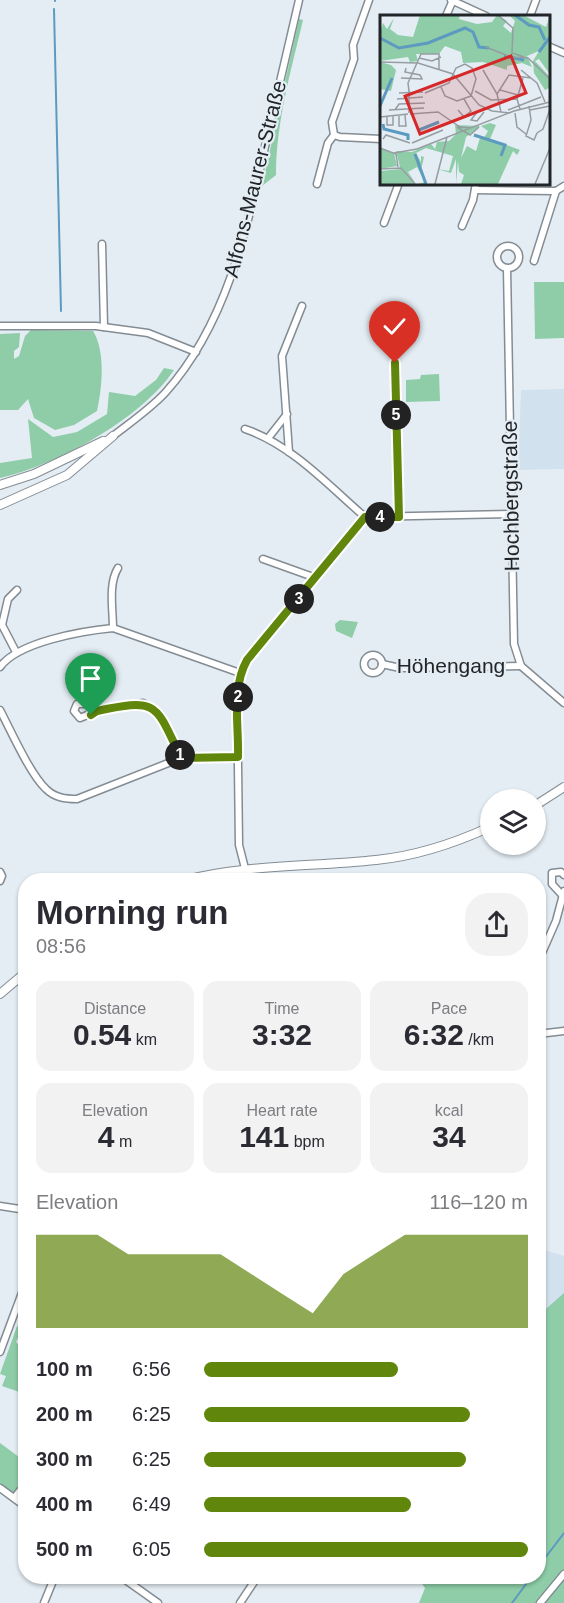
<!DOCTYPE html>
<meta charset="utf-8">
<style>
:root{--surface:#fff;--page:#f2f2f3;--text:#2b2b33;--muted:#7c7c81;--accent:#60860c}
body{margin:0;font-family:Helvetica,sans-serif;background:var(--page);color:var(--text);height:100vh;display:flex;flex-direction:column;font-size:22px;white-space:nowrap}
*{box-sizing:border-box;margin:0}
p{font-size:20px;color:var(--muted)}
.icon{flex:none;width:33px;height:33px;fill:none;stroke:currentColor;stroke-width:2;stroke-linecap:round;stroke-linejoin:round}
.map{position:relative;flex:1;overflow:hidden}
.panel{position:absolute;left:18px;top:873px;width:528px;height:711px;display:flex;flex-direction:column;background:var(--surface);border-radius:24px;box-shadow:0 2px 4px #0004}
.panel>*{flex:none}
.buttons{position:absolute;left:480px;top:789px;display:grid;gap:12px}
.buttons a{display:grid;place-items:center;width:66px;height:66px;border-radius:50%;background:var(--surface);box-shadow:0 2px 4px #0004;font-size:30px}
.pin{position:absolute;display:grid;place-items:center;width:51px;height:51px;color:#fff;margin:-62px -26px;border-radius:50% 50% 50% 0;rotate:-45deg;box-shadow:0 0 6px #0007}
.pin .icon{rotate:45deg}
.km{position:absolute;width:30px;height:30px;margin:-15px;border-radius:50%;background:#222;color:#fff;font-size:16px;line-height:30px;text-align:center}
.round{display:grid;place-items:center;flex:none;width:63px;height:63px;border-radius:24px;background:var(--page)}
.overview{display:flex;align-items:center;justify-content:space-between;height:102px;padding:0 18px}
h1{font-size:33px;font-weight:800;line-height:45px}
.metrics{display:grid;grid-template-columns:repeat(3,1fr);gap:9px;height:102px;padding:6px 18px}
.metrics div{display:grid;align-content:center;border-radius:15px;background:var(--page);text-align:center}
.metrics b{font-size:30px;font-weight:800}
.metrics small{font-size:16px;font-weight:400}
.metrics p{font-size:16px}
.chart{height:168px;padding:12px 18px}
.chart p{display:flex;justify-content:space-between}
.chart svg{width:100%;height:108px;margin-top:6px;fill:var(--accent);opacity:.7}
ul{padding:0 18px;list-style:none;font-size:20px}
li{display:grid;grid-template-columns:96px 72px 1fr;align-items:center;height:45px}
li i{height:15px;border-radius:8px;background:var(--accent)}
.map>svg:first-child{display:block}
.built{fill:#d2e1ee}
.green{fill:#8ecda8}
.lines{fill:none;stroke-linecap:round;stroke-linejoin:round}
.stream{stroke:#5d9ac0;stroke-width:2}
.minor-casing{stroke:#848c93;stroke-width:9}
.tertiary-casing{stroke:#848c93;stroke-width:10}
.minor{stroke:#fff;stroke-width:6}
.tertiary{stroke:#fff;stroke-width:8}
.route-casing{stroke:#fff;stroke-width:12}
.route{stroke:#60860c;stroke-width:8}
.labels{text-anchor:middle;stroke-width:4.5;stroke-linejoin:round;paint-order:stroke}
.street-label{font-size:21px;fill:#222528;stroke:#e4edf4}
.inset-river{fill:none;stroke:#5d9ac0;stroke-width:3}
.inset-road{fill:none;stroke:#969da2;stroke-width:1.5}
.view{fill:#d62828;fill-opacity:0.15;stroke:#d62828;stroke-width:3}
.inset-edge{fill:none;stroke:#222528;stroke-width:3}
</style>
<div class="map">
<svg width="564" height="1603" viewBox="0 0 564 1603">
<rect width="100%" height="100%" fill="#e4edf4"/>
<g class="built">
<path d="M564,389V469L518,470L521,390Z"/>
<path d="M538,1248L564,1256V1306L539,1353Z"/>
</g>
<g class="green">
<path d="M299,19L303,20C291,70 276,123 276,175L262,186Z"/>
<path d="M534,282H564V338L535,339Z"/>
<path d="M31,330L93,331C106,352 102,388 97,411L74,425L55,430L34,418L28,399L18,410H0V334L20,333L19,347L14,351V359L19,356L25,336Z"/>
<path d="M164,368L174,370C141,419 57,465 0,478V463L32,458L28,419L53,437L77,432L107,414L109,392L135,396L156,380Z"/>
<path d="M439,374L440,401L406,402V380L420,379L421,375Z"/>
<path d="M340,620L358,622L352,638L336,631L335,624Z"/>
<path d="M564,1293V1603H419L425,1588L417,1577L538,1576L539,1315Z"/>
<path d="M17,1326L22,1328L16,1342L25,1352V1394L2,1386L6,1376L0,1374Z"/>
<path d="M0,1443L19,1457L25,1450V1483L14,1498L0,1488Z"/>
</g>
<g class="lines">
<g class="stream">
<path d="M55,1V0"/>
<path d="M54,9L61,311"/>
<path d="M538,1567L564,1533"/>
<path d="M512,1603L532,1576"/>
</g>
<g class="minor-casing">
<g id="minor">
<path d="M451,0L486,16"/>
<path d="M446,16L453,0"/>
<path d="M530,16L536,0"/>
<path d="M548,46L564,53"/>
<path d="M334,135L340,137L381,139"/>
<path d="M317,184L328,143L334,135L332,122L354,59L353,45L369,0"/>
<path d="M475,190L556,191"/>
<path d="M384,223L399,183"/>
<path d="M462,226L473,200L476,183"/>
<path d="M102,244L104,327"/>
<circle cx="508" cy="257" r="11"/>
<path d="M534,261L556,191L564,186"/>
<path d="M507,268L514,644L521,666L564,703"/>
<path d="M0,326H96L148,333L196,352"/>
<path d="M395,363L399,517"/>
<path d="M245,429C292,445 328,485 365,517"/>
<path d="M113,436C131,422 150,409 165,393C227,324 247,229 266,142C277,95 288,47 299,0"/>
<path d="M269,437L287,414"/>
<path d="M289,452L282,356L302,306"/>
<path d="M263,559L316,578"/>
<path d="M113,628C113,610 108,584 118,568"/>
<path d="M16,652L2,625L8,599L17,590"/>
<circle cx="373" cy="664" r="9"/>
<path d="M382,664L400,668L521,666"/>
<path d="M0,667C18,642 82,631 113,628L240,673"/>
<path d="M0,710C11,731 30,774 46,789C55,798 66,799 77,799L181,758L238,757"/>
<path d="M97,711L80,718L74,711L77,704H87L97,711L143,703C164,715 171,737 181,758"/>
<path d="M0,872L2,876L0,881"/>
<path d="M248,880L239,845L237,687L240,673L247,660L365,517L511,514"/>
<path d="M563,896L552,884V873L561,872L564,875"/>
<path d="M538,962L556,921L564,891"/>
<path d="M538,1034L564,1031"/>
<path d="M0,1206L26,1210"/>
<path d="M0,1352L26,1282"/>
<path d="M0,1488L26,1507"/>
<path d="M14,1498L26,1483"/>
<path d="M120,1576L158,1603"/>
<path d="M44,1603L55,1576"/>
<path d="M240,1603L258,1576"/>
<path d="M540,1603L564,1574"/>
</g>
</g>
<g class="tertiary-casing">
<g id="tertiary">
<path d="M0,485L34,474L103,441"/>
<path d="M0,505L67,475L113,436"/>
<path d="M536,805L564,787"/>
<path d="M185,880C248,864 312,867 376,860C416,856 455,843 490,827"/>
<path d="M0,994L26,972"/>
</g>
</g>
<use href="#minor" class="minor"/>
<use href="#tertiary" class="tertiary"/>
</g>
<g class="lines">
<g class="route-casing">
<path id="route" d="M91,715L97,711C158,698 155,703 181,758L238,757C239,725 231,689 247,660L365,517H399L395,363"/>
</g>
<use href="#route" class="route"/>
</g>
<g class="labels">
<g class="street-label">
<text transform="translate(255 179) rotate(-76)" y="7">Alfons-Maurer-Straße</text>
<text transform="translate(511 496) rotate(-91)" y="7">Hochbergstraße</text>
<text x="451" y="673">Höhengang</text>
</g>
</g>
<g transform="translate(380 15)">
<rect width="170" height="170" fill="#e4edf4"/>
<path d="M40,0H80L79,4L97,9L112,7L117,0L127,6L123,11L131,18L135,6L129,0H143L166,12L169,3V58L159,44L155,46L169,61V73L165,75L154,58L153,46L159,36L147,41L152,52L142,48L127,51V55L103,47L83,48L81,37L65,31L59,39H36L38,46L30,47L28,42L0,46V17L3,8L7,14L14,3L10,14L18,20L33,22ZM0,47L11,50L16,55L11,76L0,74ZM110,108L116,110L110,124L140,135L137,140L133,136L118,169H81L84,160L79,157L78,146L76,169V144L71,158L57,154L69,156L73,141L46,133L36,138L41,147V141L44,142L41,155L47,169H38L45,167L37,152L28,157L36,169L20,152L16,136L32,137L51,129L55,134L57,127L69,126L76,119L75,110L100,111L86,122L81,143L87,131L96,136L100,123L90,121L104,123L108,116L101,111ZM0,133L14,138L17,151L0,154ZM21,154L34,169H0V156Z" fill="#8ecda8"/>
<path class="inset-river" d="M135,0L149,10L159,12L165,25M0,23L19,33L48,28L85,13L93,17L99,32L109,33M159,37L170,22M124,41L144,45M0,91L12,63M3,109L4,114L28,120V125M39,115L59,107M94,120L125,130L121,141M35,139L46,169"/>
<path class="inset-road" d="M118,0L133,13L132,38L144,42M106,32L131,42L148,43L170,64M39,43L52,46L61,42M0,47L38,48L73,59L99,90L112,96L130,98M103,55L117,79L121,97M141,55L157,68L165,87M21,63L42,64L40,60L25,57L26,53M61,72L65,81L77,86L91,81M29,75V98M120,75L138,80M29,76L28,68L41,39H59V55M95,76L111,85L137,84M19,78L43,77M45,78L69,68L76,53L85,49L92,53L96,64L91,81M117,79L129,60L151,63M17,84L43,82M149,91L151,105L146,121L154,125L157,118M140,94L137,84L143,63M9,95L44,93M15,95L19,89L45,88M78,95L84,102L91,96L84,84M128,95L161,82M150,95L170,91M104,97L97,106L91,105L98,96L107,94M135,98L137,112L146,119M30,99L58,97L80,112L91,113M19,101V111H26L25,100M0,102L28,99M7,102V110H13V101M77,112L90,120L99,112M157,118L163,114L170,94M3,124L6,120L30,128M32,128L63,115M0,133L16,139L18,152M14,138L37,134L134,96L170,87M0,154L21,153L35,169M55,169L67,122M155,169L170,133"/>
<path class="view" d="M131,41L146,78L40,119L25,81Z"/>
<rect width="170" height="170" class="inset-edge"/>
</g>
</svg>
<div class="buttons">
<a><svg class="icon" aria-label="layers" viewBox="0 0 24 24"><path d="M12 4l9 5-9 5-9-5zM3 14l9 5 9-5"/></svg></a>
</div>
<div class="pin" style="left:91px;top:715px;background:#1e9e55"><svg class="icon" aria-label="arrive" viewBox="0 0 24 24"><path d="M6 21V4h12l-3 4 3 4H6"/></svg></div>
<div class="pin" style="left:395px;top:363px;background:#d93025"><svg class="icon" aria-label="check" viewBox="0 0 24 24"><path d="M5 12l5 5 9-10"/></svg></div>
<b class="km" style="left:180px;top:755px">1</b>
<b class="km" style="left:238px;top:697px">2</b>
<b class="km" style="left:299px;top:599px">3</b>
<b class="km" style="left:380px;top:517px">4</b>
<b class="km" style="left:396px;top:415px">5</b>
<section class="panel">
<div class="overview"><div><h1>Morning run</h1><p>08:56</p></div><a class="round"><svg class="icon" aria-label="share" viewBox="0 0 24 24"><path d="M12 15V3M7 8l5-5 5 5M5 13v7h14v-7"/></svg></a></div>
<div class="metrics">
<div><p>Distance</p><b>0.54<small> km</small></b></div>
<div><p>Time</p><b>3:32</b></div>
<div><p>Pace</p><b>6:32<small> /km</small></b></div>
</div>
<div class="metrics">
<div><p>Elevation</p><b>4<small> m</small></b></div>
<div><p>Heart rate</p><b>141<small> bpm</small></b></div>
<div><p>kcal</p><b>34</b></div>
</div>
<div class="chart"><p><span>Elevation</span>116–120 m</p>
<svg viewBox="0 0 160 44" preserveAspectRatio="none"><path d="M0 44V6L10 6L20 6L30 14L40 14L50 14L60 14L70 22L80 30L90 38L100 22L110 14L120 6L130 6L140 6L150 6L160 6V44z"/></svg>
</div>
<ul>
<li><b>100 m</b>6:56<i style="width:60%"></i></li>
<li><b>200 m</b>6:25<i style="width:82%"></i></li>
<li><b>300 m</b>6:25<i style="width:81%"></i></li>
<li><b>400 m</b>6:49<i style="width:64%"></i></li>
<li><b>500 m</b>6:05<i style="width:100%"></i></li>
</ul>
</section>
</div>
